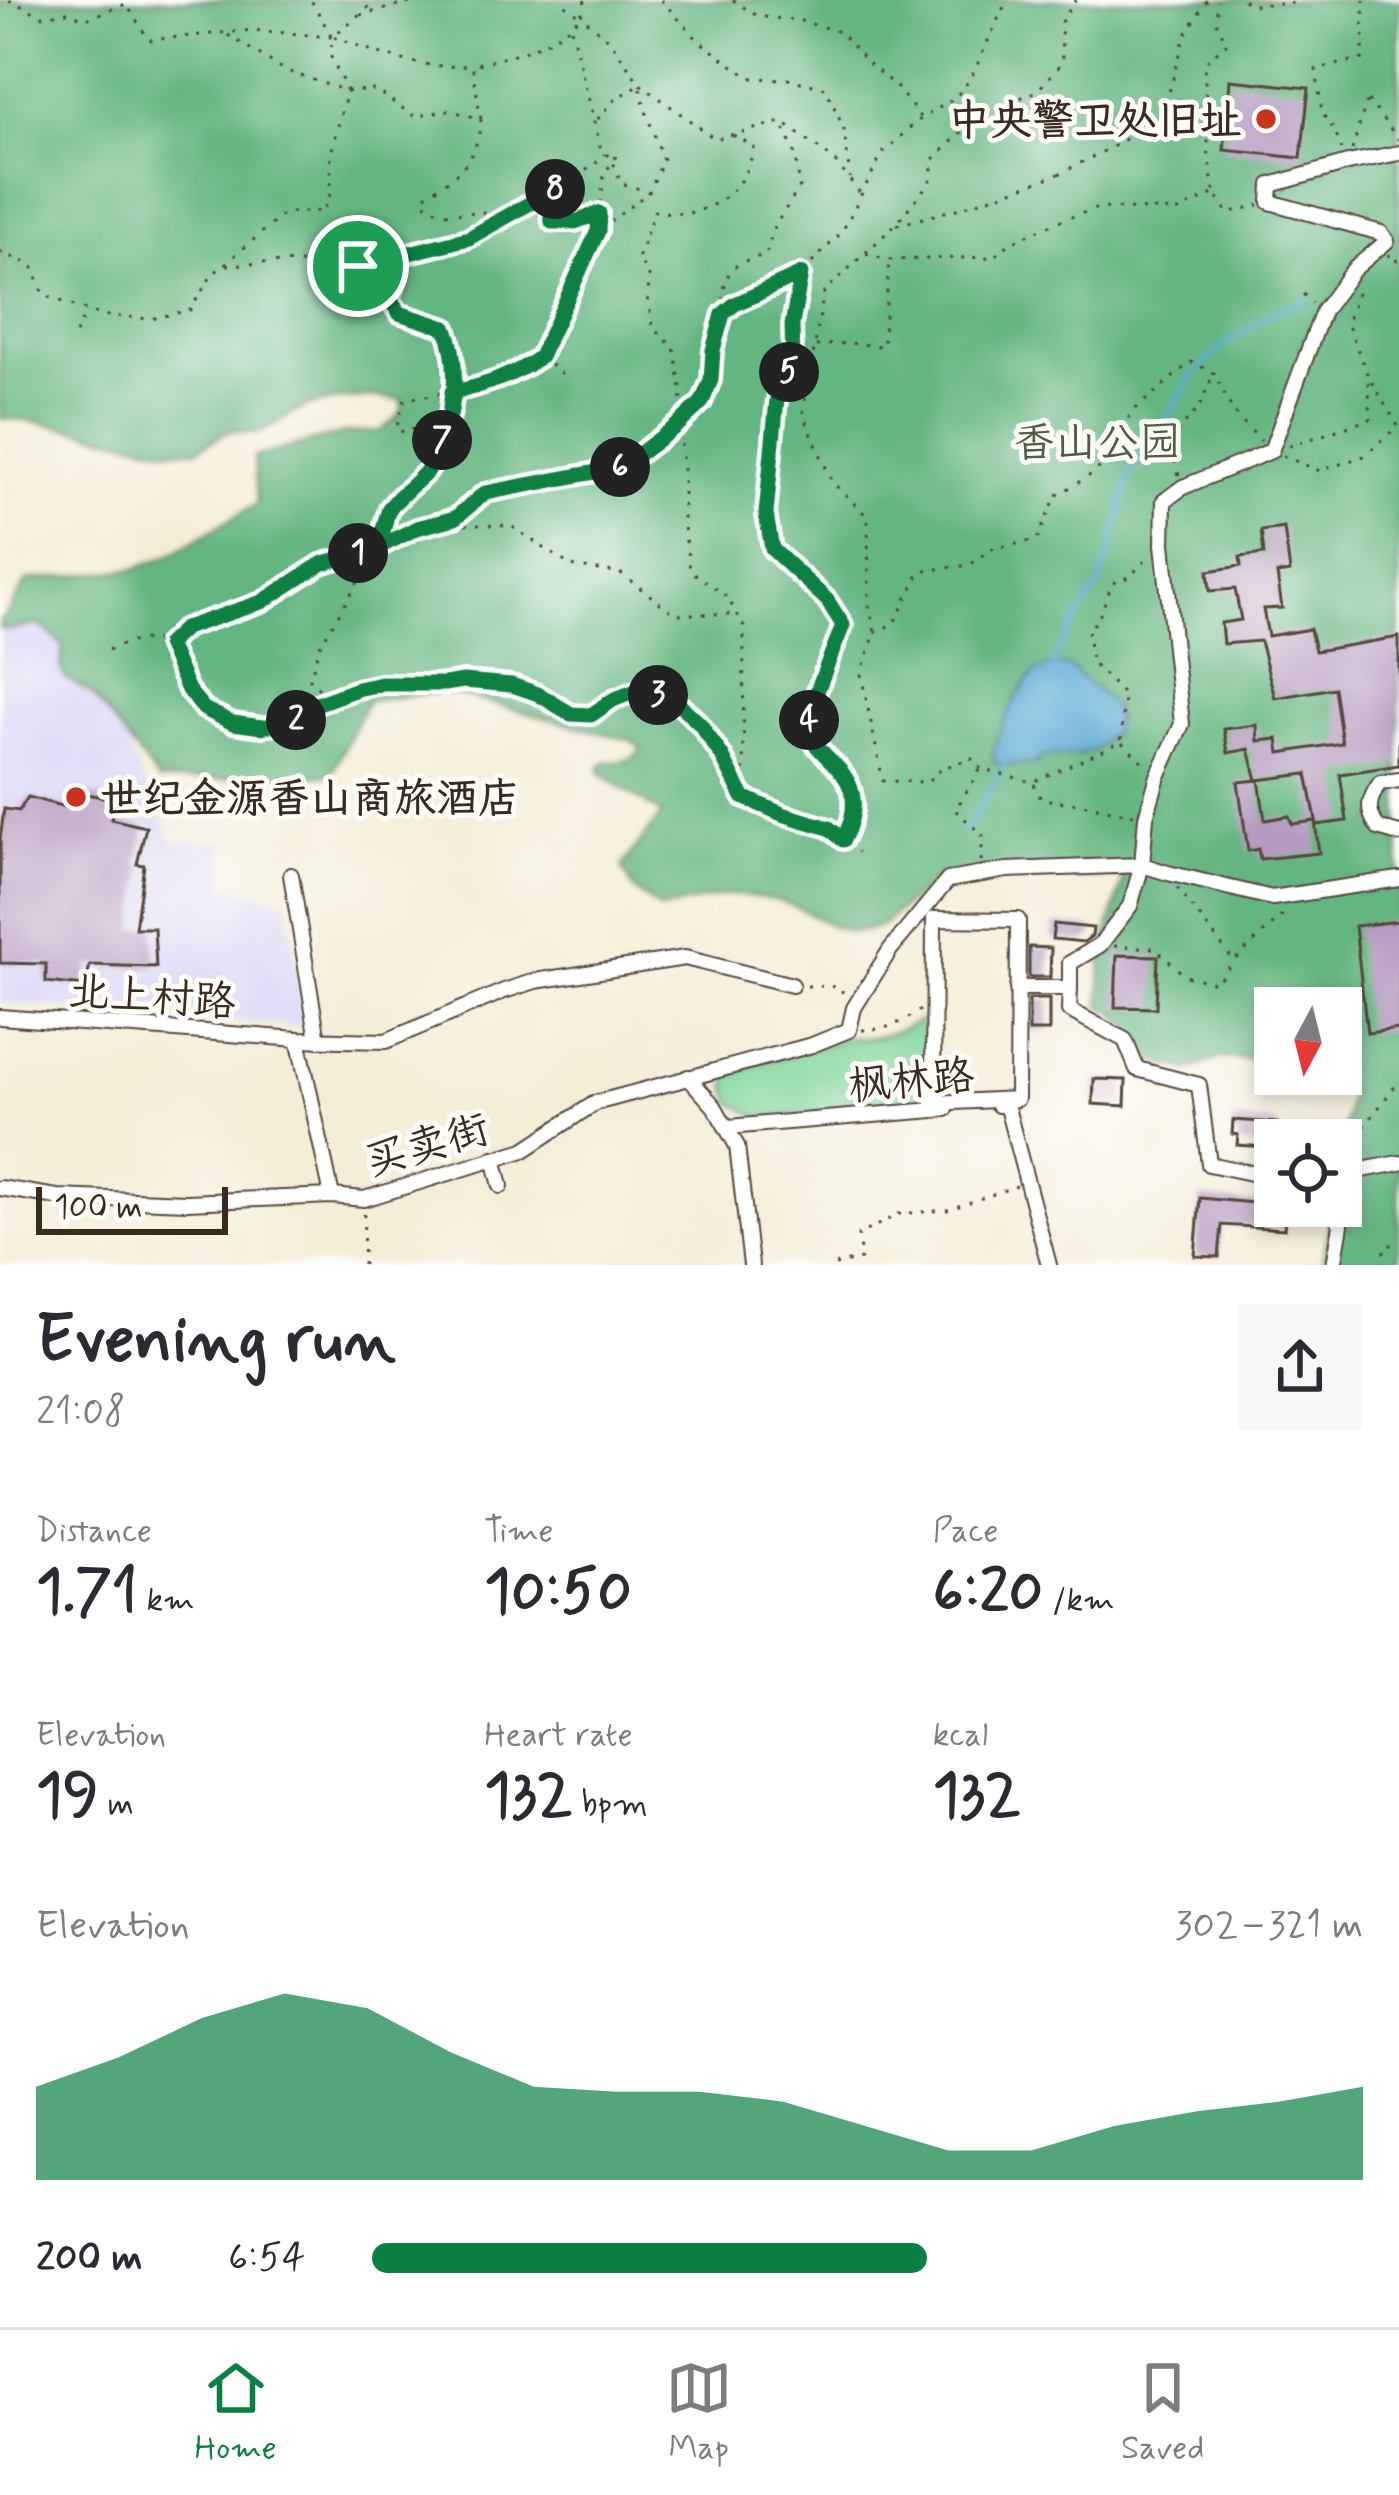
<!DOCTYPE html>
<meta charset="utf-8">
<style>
:root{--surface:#fff;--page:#f7f7f7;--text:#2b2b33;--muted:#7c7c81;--line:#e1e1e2;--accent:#0b8043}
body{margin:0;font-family:Mynerve,"LXGW WenKai TC",sans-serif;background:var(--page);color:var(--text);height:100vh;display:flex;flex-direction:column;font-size:45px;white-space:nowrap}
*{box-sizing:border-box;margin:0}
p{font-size:39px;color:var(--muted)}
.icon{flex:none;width:66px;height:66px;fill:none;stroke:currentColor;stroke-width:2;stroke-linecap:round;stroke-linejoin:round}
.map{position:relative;height:1265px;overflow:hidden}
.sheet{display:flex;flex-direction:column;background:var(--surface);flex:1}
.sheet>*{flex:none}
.needle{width:78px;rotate:187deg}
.buttons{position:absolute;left:1254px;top:987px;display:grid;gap:24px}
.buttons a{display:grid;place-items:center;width:108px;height:108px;border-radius:0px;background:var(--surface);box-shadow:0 6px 18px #0003;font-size:60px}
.scale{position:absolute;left:36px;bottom:30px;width:192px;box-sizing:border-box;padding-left:12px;border:6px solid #3b2a1e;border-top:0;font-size:33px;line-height:42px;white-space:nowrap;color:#3b2a1e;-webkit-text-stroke:9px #fdfcf7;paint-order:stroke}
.pin{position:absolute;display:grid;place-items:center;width:102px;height:102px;color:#fff;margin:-51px;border:6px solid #fff;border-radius:50%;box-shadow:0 3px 12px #0007}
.km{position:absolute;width:60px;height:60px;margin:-30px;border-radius:50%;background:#222;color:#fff;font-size:33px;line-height:60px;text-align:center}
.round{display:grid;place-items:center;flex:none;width:126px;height:126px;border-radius:0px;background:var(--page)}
.summary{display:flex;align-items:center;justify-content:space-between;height:204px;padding:0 36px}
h1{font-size:66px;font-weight:700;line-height:90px}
.stats{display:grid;grid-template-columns:repeat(3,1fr);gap:18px;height:204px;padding:12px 36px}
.stats div{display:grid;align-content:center}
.stats b{font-size:60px;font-weight:700}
.stats small{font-size:33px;font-weight:400}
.stats p{font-size:33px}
.chart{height:336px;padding:24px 36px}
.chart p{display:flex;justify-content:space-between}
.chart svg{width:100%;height:216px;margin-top:12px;fill:var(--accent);opacity:.7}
ul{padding:0 36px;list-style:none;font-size:39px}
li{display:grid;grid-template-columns:192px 144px 1fr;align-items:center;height:90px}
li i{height:30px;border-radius:15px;background:var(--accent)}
.tabs{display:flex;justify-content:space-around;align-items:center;height:168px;border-top:3px solid var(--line);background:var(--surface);font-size:33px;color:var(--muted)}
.tabs a{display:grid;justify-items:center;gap:6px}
.tabs .current{color:var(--accent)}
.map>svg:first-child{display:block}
.built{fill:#dbd6f7}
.green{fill:#7ad399;stroke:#5a7e5c;stroke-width:3}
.forest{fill:#63b581;stroke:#4f7050;stroke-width:3}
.water{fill:#5dabd6;stroke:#4c6a7a;stroke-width:3}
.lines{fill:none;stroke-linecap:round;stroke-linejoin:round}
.stream{stroke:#5dabd6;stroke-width:4.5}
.building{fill:#b59bc1}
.minor-casing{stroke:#57473a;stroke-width:18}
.path{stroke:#57473a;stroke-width:3;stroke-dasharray:3 9;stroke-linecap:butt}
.minor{stroke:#fff;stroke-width:14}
.route-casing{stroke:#fff;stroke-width:24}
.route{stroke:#0b8043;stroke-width:15}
.poi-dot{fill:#c8321e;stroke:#fdfcf7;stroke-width:4.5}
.labels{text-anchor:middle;stroke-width:10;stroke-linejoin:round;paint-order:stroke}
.poi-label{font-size:42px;font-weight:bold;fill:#3b2a1e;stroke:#fdfcf7;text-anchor:end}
.park-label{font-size:42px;fill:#4e5d43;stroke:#fdfcf7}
.street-label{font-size:42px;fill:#3b2a1e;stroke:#fdfcf7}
</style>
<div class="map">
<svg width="1399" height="1265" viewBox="0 0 1399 1265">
<rect width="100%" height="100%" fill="#fdfcf7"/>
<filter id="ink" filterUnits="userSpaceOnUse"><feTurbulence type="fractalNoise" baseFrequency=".00833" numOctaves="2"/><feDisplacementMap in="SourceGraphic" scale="24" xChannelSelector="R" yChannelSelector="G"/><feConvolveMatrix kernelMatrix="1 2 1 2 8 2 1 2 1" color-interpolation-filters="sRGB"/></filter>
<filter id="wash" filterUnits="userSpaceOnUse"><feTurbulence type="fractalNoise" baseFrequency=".004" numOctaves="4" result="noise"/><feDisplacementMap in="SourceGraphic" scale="48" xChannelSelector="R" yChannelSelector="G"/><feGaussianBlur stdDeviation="2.7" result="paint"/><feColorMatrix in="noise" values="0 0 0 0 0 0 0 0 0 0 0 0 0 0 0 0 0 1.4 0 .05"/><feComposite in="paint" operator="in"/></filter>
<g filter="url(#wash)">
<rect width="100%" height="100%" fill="#f4edd8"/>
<path class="built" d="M39,624L63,647L61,667L73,685L91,693L131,745V755L173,842L224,840L225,886L286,900L305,1016L303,1022L298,1026L0,1003V629L11,630Z"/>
<path class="green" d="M935,1015L933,1103L760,1118L733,1103L728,1090L727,1072L850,1037C883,1043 905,1025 935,1015Z"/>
<path class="forest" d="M0,0H1399V1265H1323L1333,1206H1341V1151L1349,1092L1314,1074H1341V1008H1275V1061L1221,1058L1188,1070L1157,1063L1127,1037L1128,1029L1118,1016L1101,1006L1102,953L1124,877L939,876L884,924C844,945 824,918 789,904C773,898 752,896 734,895C713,895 682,906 661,910L634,890L622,867L662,814L604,776L599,770L605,762C618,762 634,762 641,749L633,741L445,691L367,701L331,775L159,781L92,694L64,677L61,667L63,646L39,624L11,630L0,629V621L9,611L27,581L134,569L167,557L257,504L254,457L345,433L381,431L400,414L404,400L373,397L339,399L305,407L259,433L229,431L196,450L169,449L26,420L0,418Z"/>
<path class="water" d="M1053,665L1069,667L1102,695L1113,706L1116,720L1112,733L1093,751L1073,756L1040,757L1038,765L998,764L993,760C993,740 1019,686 1035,673C1037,672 1051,665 1053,665Z"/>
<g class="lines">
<g class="stream">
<path d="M1053,665L1072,626L1099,585L1118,525L1129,476L1193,376L1222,347L1270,314L1307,299"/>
<path d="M965,831L1005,765"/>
</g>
</g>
<g id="blocks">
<g class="building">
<path d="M1230,80L1309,88L1301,158L1224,150Z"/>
<path d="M1284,528L1290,572L1277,574L1282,608L1263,609L1268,636L1310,629L1315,651L1399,637V765L1340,774L1347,821L1317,825L1307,774L1257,780L1249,749L1228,753L1224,729L1257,725L1258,741L1278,739L1280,753L1342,743L1334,688L1275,698L1260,641L1223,644L1221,623L1241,620L1235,589L1210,591L1208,571L1241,566L1240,557L1264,554L1261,531Z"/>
<path d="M1259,780L1265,820L1289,816L1292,824L1315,821L1319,853L1260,859L1258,849L1248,851L1238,782Z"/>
<path d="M75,792L114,799L111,819L146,827L137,864L144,865L135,928H154L156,967L90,965L85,986L46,982V964L0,963V840L4,809L19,811L28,797L73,809Z"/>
<path d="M1399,921V1029L1367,1033L1355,926Z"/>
<path d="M1054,924L1093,928L1092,936L1084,942L1052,939Z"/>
<path d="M1029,947L1051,948L1050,977H1029Z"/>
<path d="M1117,955L1158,956L1156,1008L1115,1007Z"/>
<rect x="1029" y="999" width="20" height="32"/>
<path d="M1094,1079L1126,1080L1125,1106L1093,1104Z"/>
<path d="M1233,1120L1277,1123L1275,1143H1266L1265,1147L1237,1145L1238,1135L1232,1134Z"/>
<path d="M1200,1198L1286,1206L1284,1229L1222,1225L1219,1257L1195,1256Z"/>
</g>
</g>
</g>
<g filter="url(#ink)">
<use href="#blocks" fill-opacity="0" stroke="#57473a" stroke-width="3"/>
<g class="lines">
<g class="minor-casing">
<g id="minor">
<path d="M1399,780L1380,783C1368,800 1366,810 1378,828L1399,834"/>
<path d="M291,875L318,1040"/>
<path d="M934,919L1018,920L1017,1099L933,1103Z"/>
<path d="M1017,988H1070L1069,1010L1125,1040L1137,1069L1199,1085L1209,1164L1275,1178"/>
<path d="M1070,988V963L1100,945L1130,906L1142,865L1146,817L1158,776L1182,724L1163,544L1164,501L1183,487L1271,451L1323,311L1353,270L1387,241L1381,233L1270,202L1271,185L1348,163L1399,153"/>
<path d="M0,1017L298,1039L386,1041L504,991L535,981L685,958L792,985"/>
<path d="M298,1039L332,1196"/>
<path d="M688,1077L714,1106L737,1146L751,1265"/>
<path d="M998,1105L1006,1104L1049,1265"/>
<path d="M728,1127L946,1109"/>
<path d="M494,1158L501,1186"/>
<path d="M1341,1174L1399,1163"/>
<path d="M0,1188L57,1197L187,1202L332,1196L364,1199L524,1150L595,1103L812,1045L849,1030L854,1008L890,950L948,880L1007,870L1142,865L1168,873L1272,898L1399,879"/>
<path d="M1331,1206L1341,1225L1334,1265"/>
</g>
</g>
<g class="path">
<path d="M9,0L43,16L67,12L86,19L126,4L149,40L252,30L332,37L377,0"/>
<path d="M585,0L581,16L610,40L640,84L715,139L782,122L833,159L861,194"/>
<path d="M661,0L699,41L750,78L788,79L826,88L844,130L850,178"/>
<path d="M733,0L757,16L801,21L840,32L864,59L898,89L920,117"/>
<path d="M1076,0L1061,22L1062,63L1037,91L979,115L932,161V179L895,225L824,292L803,413L832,482L868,517L869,605L875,633L861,674L883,781L926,782L943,768L971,758L981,769L1033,782L1121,742"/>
<path d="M1243,0L1251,5L1296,3L1301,0"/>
<path d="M360,15L423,0"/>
<path d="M571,28L600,146L612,159L621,183L649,192"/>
<path d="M228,35L286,71L347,91L331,57L332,37L311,0"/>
<path d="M334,37C377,53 423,71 470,65"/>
<path d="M1368,100L1399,140"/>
<path d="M481,119C477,163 458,174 423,197L428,207L448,213L494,212L503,217"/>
<path d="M733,135L754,146C748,180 726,204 693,212C681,215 666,212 654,211L638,259L650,278L647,297L653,327L674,348L682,393L679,424L683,468V520L690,570L727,597L744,627L743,795"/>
<path d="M1342,150L1334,130L1322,113L1316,69L1363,59L1364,0"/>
<path d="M1352,150L1367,99"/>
<path d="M1059,174L1114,146L1163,114L1185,36L1207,0"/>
<path d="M555,189L593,166L605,154"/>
<path d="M1214,191L1209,160L1204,63L1227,43L1217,24V0"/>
<path d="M897,225L960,208L1059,174"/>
<path d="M598,227L604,174L620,151"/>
<path d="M0,252L32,265L44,295L100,315L151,319L190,310L212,275L285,213L323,211L330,194L331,153L347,91L375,90L414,116L449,110L481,119L472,65C514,55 550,47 581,16L558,0"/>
<path d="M866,254L889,260L994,257L1010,243L1059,221L1098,208L1179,211L1215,193L1228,213L1259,205"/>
<path d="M1389,254L1390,261L1399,260"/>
<path d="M227,265L282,262L358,267L469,238L555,189C557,201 550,209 552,222H575L599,213"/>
<path d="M801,274L735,304L723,314L713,350L711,380L702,402L679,424L622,467L485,493L455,518L417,528L379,547L321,564L263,601L185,629L168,644C174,658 178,673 186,686C208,724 257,734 298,719C307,716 311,708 319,703C335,693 361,687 380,684C401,682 423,686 444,684C467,682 493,680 516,686C537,692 554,709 573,714C594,719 605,703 623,696C682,673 721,755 743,797L783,814L828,828L858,852"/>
<path d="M1303,294L1312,303"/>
<path d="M723,312C724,273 726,264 766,255L774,227L800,187L795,154L783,126"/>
<path d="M76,334L86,312"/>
<path d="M816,346L847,343L883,346L889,262"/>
<path d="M541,357L563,375"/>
<path d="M448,425L426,422L406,433L396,429L405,399C452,392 500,386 540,357L598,231L649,192L663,160C655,134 643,110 640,84L615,100L594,123"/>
<path d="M1289,446L1371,419L1368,378"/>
<path d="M1283,456L1320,471L1364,456L1398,426L1368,376L1347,323L1359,288"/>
<path d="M1179,475L1168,442L1199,408L1213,375"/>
<path d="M441,524L511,526L571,566L620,573L675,614H735"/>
<path d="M875,633L894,623L921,571L970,565L991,549L1037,540L1056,496L1097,471L1132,412L1191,362L1214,373L1234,413L1261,441"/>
<path d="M108,650C129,641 144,637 167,643"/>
<path d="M327,698L310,679L319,647L379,547L389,508L431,467L448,425L456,379L454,350L446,328L399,313L390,299L394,288L358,267"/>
<path d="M1121,740L1124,695L1091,662L1088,627L1097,622L1112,584L1130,576L1149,557"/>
<path d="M1122,743L1146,765"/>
<path d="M980,770L955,810L983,835L981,861"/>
<path d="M1034,784L1041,799L1083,804L1134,815"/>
<path d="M845,837L850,827L853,800L846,773L811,739L808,722L843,625L827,600L772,549L766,514L777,399L793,364L792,325L801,274L842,232L882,154L916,122L955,98L971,78L1007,0"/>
<path d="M1177,888L1234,961L1287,911"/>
<path d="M1114,946L1155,948L1185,976L1216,983L1232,963"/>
<path d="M807,986L839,987L846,997"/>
<path d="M862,1030C886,1030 901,1024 920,1010"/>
<path d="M1348,1158V1148L1399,1081"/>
<path d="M363,1265L364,1213"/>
<path d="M835,1265L861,1259L858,1235L899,1214L947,1210L1017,1186"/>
<path d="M1381,1265L1385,1246L1399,1244"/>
</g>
<use href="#minor" class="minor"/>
</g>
</g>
<g class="lines" filter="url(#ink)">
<g class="route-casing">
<path id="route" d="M358,266L394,288L390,299L399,313L446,328C462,370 454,423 433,463C423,482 398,492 389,510C384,521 382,535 379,547L321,564L262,602L185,628L168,644L188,690L204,709L233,723L262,727L302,718L319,703L357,689L381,684H445L463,681L512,685L538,694L571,714L591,715L613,700L633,692L650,691L681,706L700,724L722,756L743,797L782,814L829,828L843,840C880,769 807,761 808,724C809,705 835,647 843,625L827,600L772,549L766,514L777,399L793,364L792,325L801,274L735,304L723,314L713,350L711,380L702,402L679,424L622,467L485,493L455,518L417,528L379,547L389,508L431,467L448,425L452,392C482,387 515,375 540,357L598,231L599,213L575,222H552L550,208L556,198L555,189L469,238L358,266"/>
</g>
<use href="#route" class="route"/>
</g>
<g class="poi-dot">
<circle cx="1266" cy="119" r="12"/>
<circle cx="76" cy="797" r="12"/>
</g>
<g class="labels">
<g class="poi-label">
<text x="1242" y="134">中央警卫处旧址</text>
<text x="100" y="812" text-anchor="start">世纪金源香山商旅酒店</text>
</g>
<g class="park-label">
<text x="1097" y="456">香山公园</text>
</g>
<g class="street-label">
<text transform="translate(152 995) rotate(4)" y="15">北上村路</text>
<text transform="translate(911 1079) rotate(-5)" y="15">枫林路</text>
<text transform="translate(427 1143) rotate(-16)" y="15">买卖街</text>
</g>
</g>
</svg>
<div class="buttons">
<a><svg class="needle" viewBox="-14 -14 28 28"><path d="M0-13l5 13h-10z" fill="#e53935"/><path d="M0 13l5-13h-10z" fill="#7c7c81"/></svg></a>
<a><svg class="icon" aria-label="locate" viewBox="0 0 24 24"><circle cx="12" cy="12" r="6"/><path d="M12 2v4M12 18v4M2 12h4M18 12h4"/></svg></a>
</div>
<div class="scale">100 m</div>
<div class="pin" style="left:358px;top:266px;background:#1e9e55"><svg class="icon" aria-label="arrive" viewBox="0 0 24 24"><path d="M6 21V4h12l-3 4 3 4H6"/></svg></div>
<b class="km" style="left:358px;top:553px">1</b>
<b class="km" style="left:296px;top:720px">2</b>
<b class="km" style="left:658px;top:695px">3</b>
<b class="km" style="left:809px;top:720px">4</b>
<b class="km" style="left:789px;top:372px">5</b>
<b class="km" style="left:620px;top:467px">6</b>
<b class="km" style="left:442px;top:440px">7</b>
<b class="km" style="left:555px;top:189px">8</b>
</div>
<section class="sheet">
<div class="summary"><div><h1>Evening run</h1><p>21:08</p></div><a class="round"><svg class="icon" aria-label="share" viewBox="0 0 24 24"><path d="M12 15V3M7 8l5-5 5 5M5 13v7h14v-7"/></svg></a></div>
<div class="stats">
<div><p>Distance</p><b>1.71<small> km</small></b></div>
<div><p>Time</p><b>10:50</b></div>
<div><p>Pace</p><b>6:20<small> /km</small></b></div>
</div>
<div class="stats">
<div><p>Elevation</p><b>19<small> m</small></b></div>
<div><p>Heart rate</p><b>132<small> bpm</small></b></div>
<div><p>kcal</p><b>132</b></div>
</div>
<div class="chart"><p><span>Elevation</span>302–321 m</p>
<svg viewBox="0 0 160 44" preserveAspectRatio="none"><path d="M0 44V25L10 19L20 11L30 6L40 9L50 18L60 25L70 26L80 26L90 28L100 33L110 38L120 38L130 33L140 30L150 28L160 25V44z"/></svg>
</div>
<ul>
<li><b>200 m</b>6:54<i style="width:56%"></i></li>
</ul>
</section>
<nav class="tabs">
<a class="current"><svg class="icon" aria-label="home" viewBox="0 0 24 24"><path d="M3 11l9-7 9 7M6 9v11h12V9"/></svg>Home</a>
<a><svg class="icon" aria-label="map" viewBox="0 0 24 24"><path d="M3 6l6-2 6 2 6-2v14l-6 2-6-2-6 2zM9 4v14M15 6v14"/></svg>Map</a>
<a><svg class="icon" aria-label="saved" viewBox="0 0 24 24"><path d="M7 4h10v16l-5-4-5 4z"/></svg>Saved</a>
</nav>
